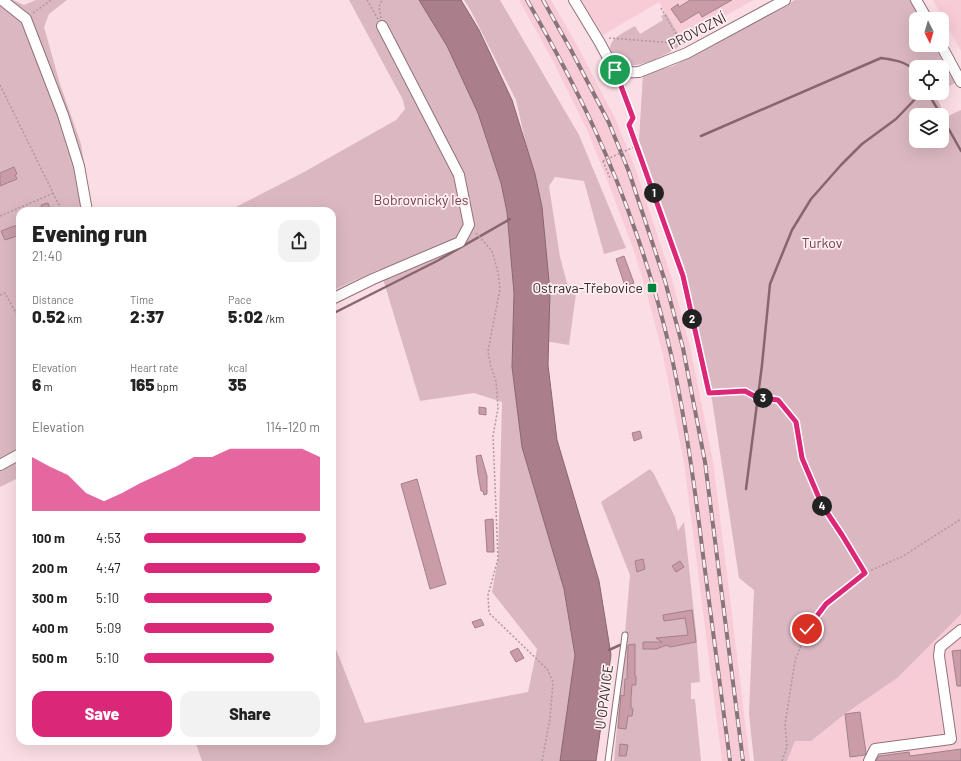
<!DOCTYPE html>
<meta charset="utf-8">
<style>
:root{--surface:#fff;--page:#f2f2f2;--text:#222;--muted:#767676;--accent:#db2777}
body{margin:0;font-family:Barlow,sans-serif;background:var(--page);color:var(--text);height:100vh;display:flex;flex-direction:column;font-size:15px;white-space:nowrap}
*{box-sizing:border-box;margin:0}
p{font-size:13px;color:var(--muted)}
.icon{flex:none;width:22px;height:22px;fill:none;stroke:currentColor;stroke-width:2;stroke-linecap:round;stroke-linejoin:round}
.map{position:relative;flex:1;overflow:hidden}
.side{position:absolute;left:16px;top:207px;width:320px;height:538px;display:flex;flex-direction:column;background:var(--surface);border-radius:12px;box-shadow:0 4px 16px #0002}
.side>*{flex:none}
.needle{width:26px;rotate:175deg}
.fabs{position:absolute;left:909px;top:12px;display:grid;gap:8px}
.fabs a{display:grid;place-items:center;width:40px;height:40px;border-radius:8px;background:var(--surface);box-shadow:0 4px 16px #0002;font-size:20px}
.pin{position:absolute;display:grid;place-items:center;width:34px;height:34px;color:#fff;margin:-17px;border:2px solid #fff;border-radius:50%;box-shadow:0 1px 4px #0007}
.km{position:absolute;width:20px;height:20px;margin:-10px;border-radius:50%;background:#222;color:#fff;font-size:11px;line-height:20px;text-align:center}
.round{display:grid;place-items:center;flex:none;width:42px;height:42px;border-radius:12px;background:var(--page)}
.summary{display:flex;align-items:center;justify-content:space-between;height:68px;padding:0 16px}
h1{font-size:22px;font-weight:800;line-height:30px}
.stats{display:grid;grid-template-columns:repeat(3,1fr);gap:6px;height:68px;padding:4px 16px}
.stats div{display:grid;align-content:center}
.stats b{font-size:17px;font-weight:800}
.stats small{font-size:11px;font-weight:400}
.stats p{font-size:11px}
.chart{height:112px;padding:8px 16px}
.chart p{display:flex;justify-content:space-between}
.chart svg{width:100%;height:72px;margin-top:4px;fill:var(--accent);opacity:.7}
.primary-button{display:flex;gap:8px;margin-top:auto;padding:8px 16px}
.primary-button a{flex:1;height:46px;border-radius:12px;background:var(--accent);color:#fff;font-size:16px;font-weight:800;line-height:46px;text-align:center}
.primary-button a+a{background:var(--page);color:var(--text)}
ul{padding:0 16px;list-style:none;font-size:13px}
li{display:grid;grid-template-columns:64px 48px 1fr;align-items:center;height:30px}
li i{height:10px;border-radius:5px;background:var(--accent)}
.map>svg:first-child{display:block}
.built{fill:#f8ccd7}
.green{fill:#dbb8c1;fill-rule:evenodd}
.water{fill:#aa7f8b;stroke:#88666f}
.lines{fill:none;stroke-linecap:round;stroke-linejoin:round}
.stream{stroke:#88666f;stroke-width:2.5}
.building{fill:#c99ca8;stroke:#a2818a}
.service-casing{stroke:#917179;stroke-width:7}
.minor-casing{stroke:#917179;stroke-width:12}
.path{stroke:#af989d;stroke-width:1.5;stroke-dasharray:2 2;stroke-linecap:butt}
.service{stroke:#fff;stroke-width:5}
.minor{stroke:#fff;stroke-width:10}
.rail-casing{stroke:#887579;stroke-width:4}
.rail{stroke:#feeff3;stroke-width:2.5;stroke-dasharray:8;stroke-linecap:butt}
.path-bridge{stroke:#af989d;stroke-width:1.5;stroke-dasharray:2 2;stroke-linecap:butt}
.route-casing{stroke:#fff;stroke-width:8}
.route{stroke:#db2777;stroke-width:5}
.poi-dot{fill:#00813b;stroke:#feeff3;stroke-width:1.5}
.labels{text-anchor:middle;stroke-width:3.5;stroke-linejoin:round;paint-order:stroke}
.street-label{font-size:14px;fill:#392c2f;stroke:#feeff3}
.park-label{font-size:14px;fill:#7a3e51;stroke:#feeff3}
.poi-label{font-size:14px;fill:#392c2f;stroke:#feeff3;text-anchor:end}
</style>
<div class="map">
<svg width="961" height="761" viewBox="0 0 961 761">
<rect width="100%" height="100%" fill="#fbdee5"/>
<g class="built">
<path d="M519,0H551L578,47L616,120L636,170L672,279L690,346L713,461L750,761H722L684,463L663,355L646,290L633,248L608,182L588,132L553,61Z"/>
<path d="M581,0H754L681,39L659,2L603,35Z"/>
<path d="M933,0H961V51Z"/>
<path d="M961,614V761H787L795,741H811Z"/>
</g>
<g class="green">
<path d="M0,0H13L24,5L36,0H67L49,14L44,27L60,84L81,144L92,211H20V477L0,487Z"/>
<path d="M349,0H419L447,46L478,113L501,183L507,212L514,293L512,367L522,447L564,589L575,655L560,761H202L195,741H332V639L365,723L528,692L537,649L492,592L498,559L502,402L474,393L420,401L380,269L332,291V211H228L304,172L396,120L405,109L403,100Z"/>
<path d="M464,0H500L579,135L626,248L604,254L584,181L555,177L549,186L560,257L567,283L576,294L569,345L544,341L540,206L516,100L471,11Z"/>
<path d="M795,0H910L920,19H916V45H935L955,83L942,90V67H916V93H936L935,94L946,117L961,110V614L897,678L846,713L811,741H795L787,761H754L749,714L754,590L739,578L712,400L685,269L639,140L643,74L673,66ZM916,115H942V141H916Z"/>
<path d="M666,13L684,44C669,52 653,63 636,65C632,66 624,66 621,65C613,62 607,49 612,42C617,35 628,30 635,26L640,34L663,20L661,16Z"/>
<path d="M650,469L654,474L675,517L678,531L684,522L696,631L700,682L691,683V699H695L701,761H614L630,575L601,502Z"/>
</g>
<path class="water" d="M419,0H461L479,30L512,100L535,174L542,207L550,292L548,365L557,440L599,581L611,655L596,761H560L575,655L564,589L522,447L512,367L514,293L507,212L501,183L478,113L447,46Z"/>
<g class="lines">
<g class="stream">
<path d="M928,93L941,115"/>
<path d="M942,117L961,151"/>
<path d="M701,136L881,58C895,60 904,61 916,71"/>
<path d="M332,314L437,261L510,219"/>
<path d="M746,489L762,365L770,284L792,230L811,199L841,165L862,144L896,119L921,93"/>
<path d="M609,650L620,645"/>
</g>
</g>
<g class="building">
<path d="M690,0H732L702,17L699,12L681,23L671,9L678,4L679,7Z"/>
<path d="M14,167L17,174L15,175L17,179L0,186V173Z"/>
<path d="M48,203L51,211H43L41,205Z"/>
<path d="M20,224V235L5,240L1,231Z"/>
<path d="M624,256L634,283L625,286L616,259Z"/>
<path d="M479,407L486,408V415L479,414Z"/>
<path d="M640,431L642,438L634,441L632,433Z"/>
<path d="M481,455L487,476V494L484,495L483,491H481L478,474L476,456Z"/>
<path d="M417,479L446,584L430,589L401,484Z"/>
<path d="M493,519L494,552H487L485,520Z"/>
<path d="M643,559L645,569L637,572L635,561Z"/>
<path d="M680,561L684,567L676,572L672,566Z"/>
<path d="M692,610L696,642L670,647L667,645L656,649H643V642H662L656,638L688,635L685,618L664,621L663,615Z"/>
<path d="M481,619L484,625L475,628L472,622Z"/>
<path d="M635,644V676H636V685H632L631,698V708L633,709L632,716H628L626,729L618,728L621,695L624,696L625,679H627L628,645Z"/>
<path d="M518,648L524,658L516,662L510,652Z"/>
<path d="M961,650V686H957L952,651Z"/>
<path d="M860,712L866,753L865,755L850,757L845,714Z"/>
<path d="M620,744L628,745L626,756H619Z"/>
<path d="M961,749V761H876L879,756L909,752L910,756Z"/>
</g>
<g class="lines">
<g class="service-casing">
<path id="service" d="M608,761L625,635"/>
</g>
<g class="minor-casing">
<g id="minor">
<path d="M2,0L26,19L63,115L79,166L87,211"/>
<path d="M574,0L600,43L616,73L639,72L687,53L785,0"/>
<path d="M916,0L927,19"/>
<path d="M941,45L961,82"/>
<path d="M332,299L373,279L460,242L469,225L459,175L382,26"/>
<path d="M0,465L20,454"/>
<path d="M869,761L875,749L951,739L939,656L940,647L961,630"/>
</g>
</g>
<g class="path">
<path d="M367,0L378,19"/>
<path d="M661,8L682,44"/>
<path d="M33,13L51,0"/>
<path d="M381,18L379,7L382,0"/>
<path d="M609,38L675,43L680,46"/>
<path d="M620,82L633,118L627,129L634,147"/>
<path d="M0,85L62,211"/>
<path d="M629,125L683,276L709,393L745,391L756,397L778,400L796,422L802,458L821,505L843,535L865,573"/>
<path d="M603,161L610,178"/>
<path d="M0,216L54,193"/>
<path d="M476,233L492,251L498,272L500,289L488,351L491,367L496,381L498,408L493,436L498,559L488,595L489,613L547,669L553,682L550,719L542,761"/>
<path d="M0,295L5,293L20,320"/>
<path d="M782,761L787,747L785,724L795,661L807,629L826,604L865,573L903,556L961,519"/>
</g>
<use href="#service" class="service"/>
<use href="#minor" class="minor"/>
<g class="rail-casing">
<g id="rail">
<path d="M527,0C551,42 574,84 594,128C626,197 654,279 671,354C686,420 695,488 703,555C712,624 721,692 730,761"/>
<path d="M543,0L571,50L609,123L629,172L665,281L683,348L705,462L743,761"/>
</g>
</g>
<use href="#rail" class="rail"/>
<path class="path-bridge" d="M603,161L634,147"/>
</g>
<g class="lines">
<g class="route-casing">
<path id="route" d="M615,70L633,118L629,125L683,276L709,393L745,391L756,397L778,400L796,422L802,458L822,505L842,535L865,573L826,604L807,629"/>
</g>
<use href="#route" class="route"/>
</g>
<rect class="poi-dot" x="647" y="283" width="10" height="10" rx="2"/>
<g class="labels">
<g class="street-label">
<text transform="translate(697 31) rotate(-27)" y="5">PROVOZNÍ</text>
<text transform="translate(604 697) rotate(-83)" y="5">U OPAVICE</text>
</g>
<g class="park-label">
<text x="421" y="205">Bobrovnický les</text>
<text x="822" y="248">Turkov</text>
</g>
<g class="poi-label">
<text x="643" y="293">Ostrava-Třebovice</text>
</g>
</g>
</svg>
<div class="fabs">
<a><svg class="needle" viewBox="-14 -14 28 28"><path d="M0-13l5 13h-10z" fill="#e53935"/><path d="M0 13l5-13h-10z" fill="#767676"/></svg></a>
<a><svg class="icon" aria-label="locate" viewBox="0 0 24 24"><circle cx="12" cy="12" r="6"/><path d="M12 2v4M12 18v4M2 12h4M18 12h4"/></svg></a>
<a><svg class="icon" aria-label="layers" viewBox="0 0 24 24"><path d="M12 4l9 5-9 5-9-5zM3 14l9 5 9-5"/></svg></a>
</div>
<div class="pin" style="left:615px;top:70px;background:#1e9e55"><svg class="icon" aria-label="arrive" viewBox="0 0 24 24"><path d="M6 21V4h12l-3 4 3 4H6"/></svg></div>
<div class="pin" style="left:807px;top:629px;background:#d93025"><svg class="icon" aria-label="check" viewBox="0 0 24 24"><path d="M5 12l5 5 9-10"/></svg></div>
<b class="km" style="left:654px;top:193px">1</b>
<b class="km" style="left:692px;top:319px">2</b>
<b class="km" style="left:763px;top:398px">3</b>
<b class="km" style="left:822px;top:506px">4</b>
<section class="side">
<div class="summary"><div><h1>Evening run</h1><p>21:40</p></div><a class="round"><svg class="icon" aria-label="share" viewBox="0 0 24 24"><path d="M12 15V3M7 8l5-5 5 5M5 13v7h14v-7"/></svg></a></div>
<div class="stats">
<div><p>Distance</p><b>0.52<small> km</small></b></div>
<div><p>Time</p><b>2:37</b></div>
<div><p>Pace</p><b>5:02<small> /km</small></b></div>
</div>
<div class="stats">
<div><p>Elevation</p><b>6<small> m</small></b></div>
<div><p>Heart rate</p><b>165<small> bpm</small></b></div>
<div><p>kcal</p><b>35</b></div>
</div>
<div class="chart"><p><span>Elevation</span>114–120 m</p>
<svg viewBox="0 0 160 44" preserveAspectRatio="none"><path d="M0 44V11L10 17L20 22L30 33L40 38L50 33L60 27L70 22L80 17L90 11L100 11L110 6L120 6L130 6L140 6L150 6L160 11V44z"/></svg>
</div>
<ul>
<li><b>100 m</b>4:53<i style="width:92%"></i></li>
<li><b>200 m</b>4:47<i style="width:100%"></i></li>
<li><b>300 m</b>5:10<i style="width:73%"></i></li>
<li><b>400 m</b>5:09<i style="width:74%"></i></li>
<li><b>500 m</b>5:10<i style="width:74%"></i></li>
</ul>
<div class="primary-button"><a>Save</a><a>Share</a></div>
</section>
</div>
